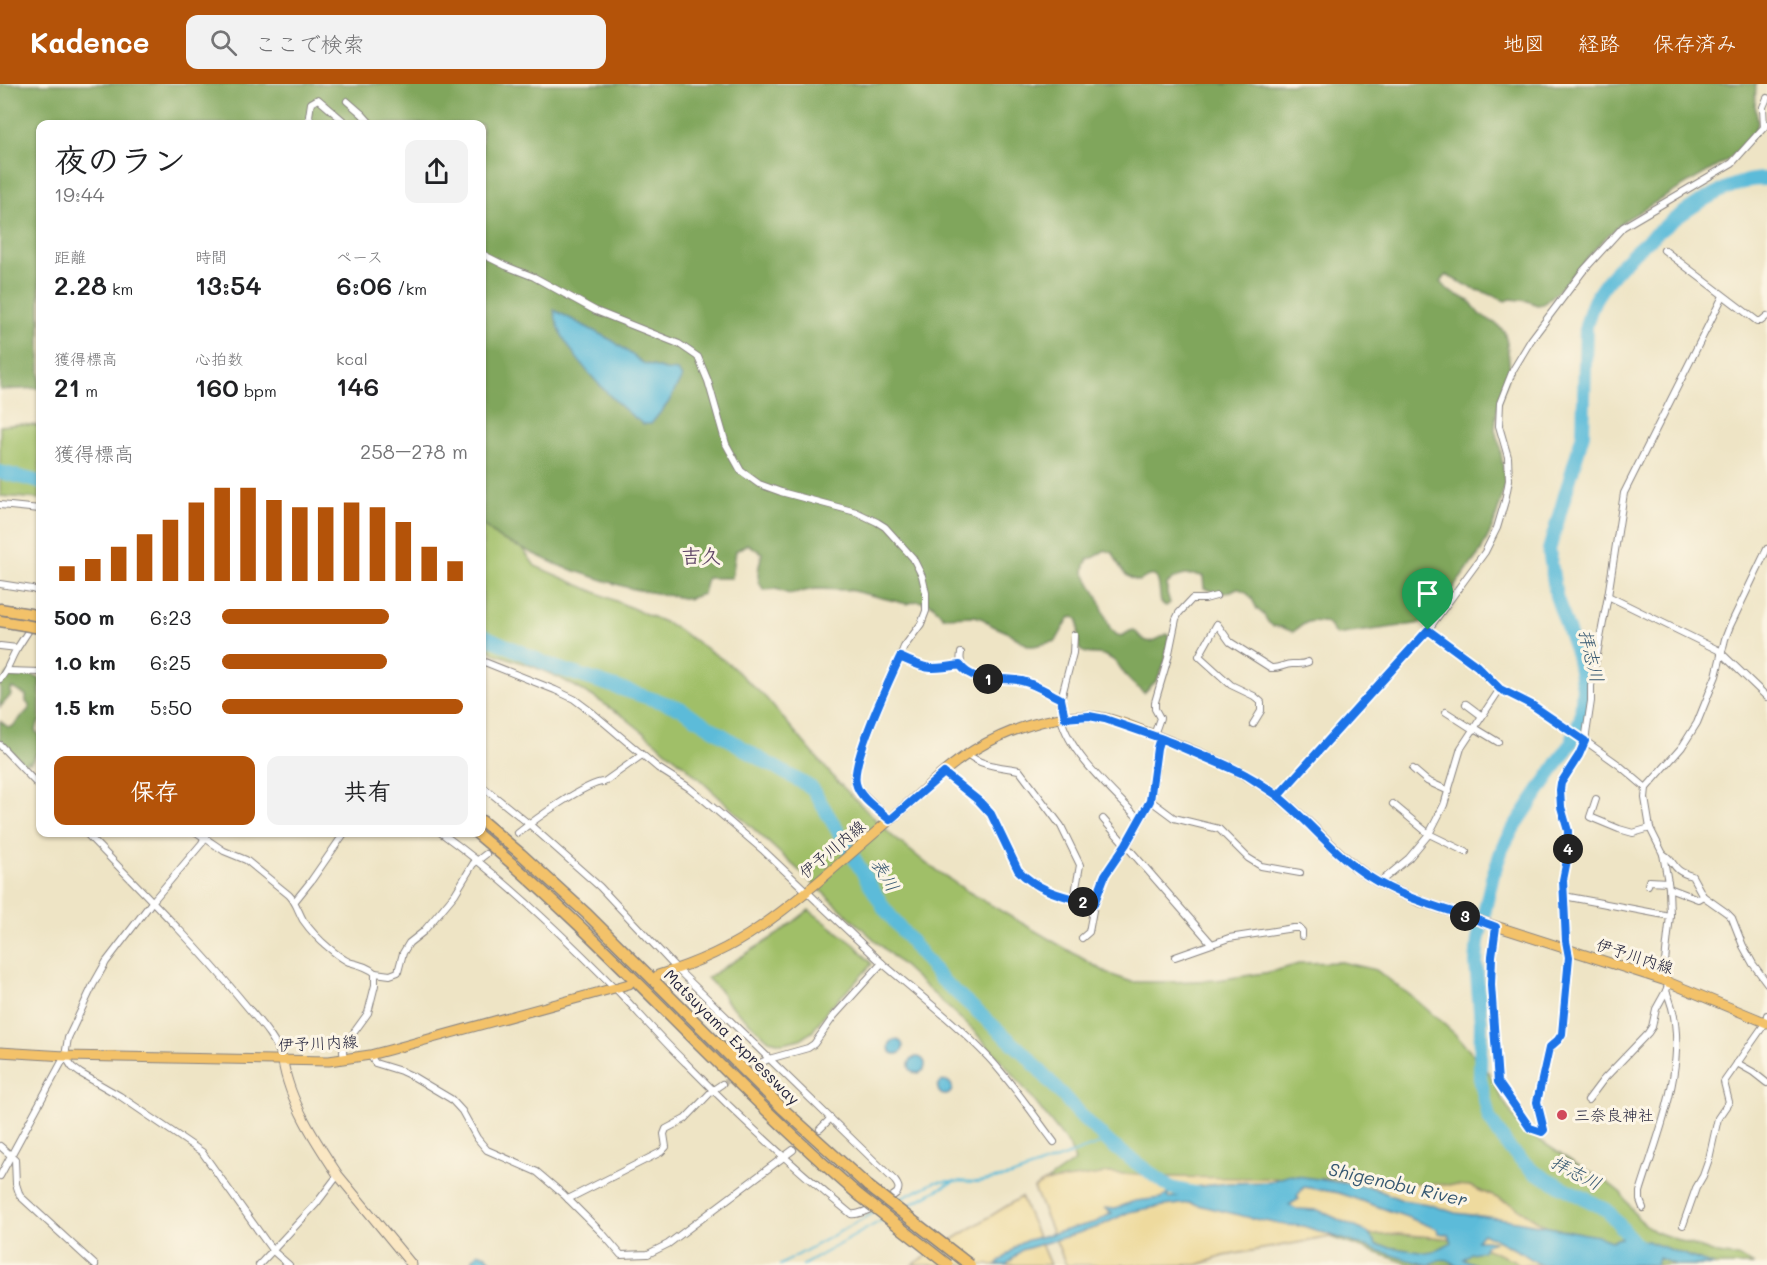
<!DOCTYPE html>
<html lang="ja">
<meta charset="utf-8">
<style>
:root{--surface:#fff;--page:#f2f2f2;--text:#202124;--muted:#757577;--accent:#b45309}
body{margin:0;font-family:Mali,"Klee One",sans-serif;background:var(--page);color:var(--text);height:100vh;display:flex;flex-direction:column;font-size:22px;white-space:nowrap}
*{box-sizing:border-box;margin:0}
p{font-size:20px;color:var(--muted)}
.icon{flex:none;width:33px;height:33px;fill:none;stroke:currentColor;stroke-width:2;stroke-linecap:round;stroke-linejoin:round}
.map{position:relative;flex:1;overflow:hidden}
.sheet{position:absolute;left:36px;top:36px;width:450px;height:717px;display:flex;flex-direction:column;background:var(--surface);border-radius:12px;box-shadow:0 2px 4px #0004}
.sheet>*{flex:none}
.pin{position:absolute;display:grid;place-items:center;width:51px;height:51px;color:#fff;margin:-62px -26px;border-radius:50% 50% 50% 0;rotate:-45deg;box-shadow:0 0 6px #0007}
.pin .icon{rotate:45deg}
.km{position:absolute;width:30px;height:30px;margin:-15px;border-radius:50%;background:#222;color:#fff;font-size:16px;line-height:30px;text-align:center}
.round{display:grid;place-items:center;flex:none;width:63px;height:63px;border-radius:12px;background:var(--page)}
.summary{display:flex;align-items:center;justify-content:space-between;height:102px;padding:0 18px}
h1{font-size:33px;font-weight:600;line-height:45px}
.stats{display:grid;grid-template-columns:repeat(3,1fr);gap:9px;height:102px;padding:6px 18px}
.stats div{display:grid;align-content:center}
.stats b{font-size:26px;font-weight:600}
.stats small{font-size:16px;font-weight:400}
.stats p{font-size:16px}
.chart{height:168px;padding:12px 18px}
.chart p{display:flex;justify-content:space-between}
.chart svg{width:100%;height:108px;margin-top:6px;stroke:var(--accent);stroke-width:6}
.action{display:flex;gap:12px;margin-top:auto;padding:12px 18px}
.action a{flex:1;height:69px;border-radius:12px;background:var(--accent);color:#fff;font-size:24px;font-weight:600;line-height:69px;text-align:center}
.action a+a{background:var(--page);color:var(--text)}
ul{padding:0 18px;list-style:none;font-size:20px}
li{display:grid;grid-template-columns:96px 72px 1fr;align-items:center;height:45px}
li i{height:15px;border-radius:8px;background:var(--accent)}
header{display:flex;align-items:center;gap:36px;box-sizing:border-box;height:84px;padding:0 30px;background:var(--accent);color:#fff}
header strong{font-size:28px}
nav{display:flex;gap:33px;margin-inline-start:auto;font-size:21px}
.search{width:420px;height:54px;background:var(--page);display:flex;align-items:center;gap:15px;box-sizing:border-box;padding:0 21px;border-radius:12px;color:var(--muted);font-size:22px}
.map>svg:first-child{display:block}
.green{fill:#a0bf68;stroke:#617052;stroke-width:1.5}
.forest{fill:#80a65c;stroke:#51644c;stroke-width:1.5}
.sand{fill:#eeda9e;stroke:#887e6c;stroke-width:1.5}
.water{fill:#5bbbd9;stroke:#3e6e8a;stroke-width:1.5;fill-rule:evenodd}
.lines{fill:none;stroke-linecap:round;stroke-linejoin:round}
.stream{stroke:#5bbbd9;stroke-width:2}
.river{stroke:#5bbbd9;stroke-width:14}
.street-tunnel{stroke:#c5bda9;stroke-width:6;stroke-dasharray:6 3;stroke-linecap:butt}
.street-casing{stroke:#888380;stroke-width:8}
.secondary-casing{stroke:#888380;stroke-width:11}
.primary-casing{stroke:#888380;stroke-width:11}
.highway-casing{stroke:#888380;stroke-width:13}
.street{stroke:#fff;stroke-width:6}
.secondary{stroke:#fae7c3;stroke-width:9}
.primary{stroke:#f3c26a;stroke-width:9}
.highway{stroke:#f3c26a;stroke-width:10}
.highway-bridge-casing{stroke:#888380;stroke-width:13;stroke-linecap:butt}
.highway-bridge{stroke:#f3c26a;stroke-width:10}
.route-casing{stroke:#fff;stroke-width:12}
.route{stroke:#1a73e8;stroke-width:8}
.poi-dot{fill:#d1495b;stroke:#fcf5e5;stroke-width:2}
.labels{text-anchor:middle;stroke-width:6;stroke-linejoin:round;paint-order:stroke}
.street-label{font-size:16px;fill:#22223b;stroke:#fcf5e5}
.poi-label{font-size:16px;fill:#22223b;stroke:#fcf5e5;text-anchor:start}
.water-label{font-size:18px;font-style:italic;fill:#365872;stroke:#fcf5e5}
.quarter-label{font-size:20px;font-weight:bold;fill:#624969;stroke:#fcf5e5}
</style>
<header>
<strong>Kadence</strong>
<div class="search"><svg class="icon" aria-label="search" viewBox="0 0 24 24"><circle cx="10" cy="10" r="6"/><path d="M15 15l6 6"/></svg>ここで検索</div>
<nav><a>地図</a><a>経路</a><a>保存済み</a></nav>
</header>
<div class="map">
<svg width="1767" height="1181" viewBox="0 0 1767 1181">
<rect width="100%" height="100%" fill="#fcf5e5"/>
<filter id="ink" filterUnits="userSpaceOnUse"><feTurbulence type="fractalNoise" baseFrequency=".0167" numOctaves="2"/><feDisplacementMap in="SourceGraphic" scale="12" xChannelSelector="R" yChannelSelector="G"/><feConvolveMatrix kernelMatrix="1 2 1 2 8 2 1 2 1" color-interpolation-filters="sRGB"/></filter>
<filter id="wash" filterUnits="userSpaceOnUse"><feTurbulence type="fractalNoise" baseFrequency=".008" numOctaves="4" result="noise"/><feDisplacementMap in="SourceGraphic" scale="24" xChannelSelector="R" yChannelSelector="G"/><feGaussianBlur stdDeviation="1.35" result="paint"/><feColorMatrix in="noise" values="0 0 0 0 0 0 0 0 0 0 0 0 0 0 0 0 0 1.4 0 .05"/><feComposite in="paint" operator="in"/></filter>
<g filter="url(#wash)">
<rect width="100%" height="100%" fill="#eee4c5"/>
<g class="green">
<path d="M20,340L40,342V415L0,412V342Z"/>
<path d="M482,440L499,454L523,465L535,482L671,541L728,579L766,614L836,696L891,751L927,780L967,807L1109,890L1132,898H1171L1217,896L1271,888L1302,879L1342,878L1376,886L1414,914L1455,950L1489,989L1502,1015L1521,1044L1574,1079L1606,1097L1621,1109L1637,1133L1653,1147L1718,1170L1738,1173L1754,1181H1606L1511,1120L1469,1102L1163,1093L1109,1089L1045,1098L1075,1077L1069,1061L1012,989L975,948L685,682L623,632L592,612L560,594L532,582L493,569L482,557Z"/>
<path d="M809,826L855,861L872,880L851,903L829,924L812,948L800,955L782,959L769,956L726,917L722,909L707,894L778,850Z"/>
<path d="M1399,1150L1465,1156L1513,1176L1520,1181H1412L1330,1153Z"/>
</g>
<g class="forest">
<path d="M0,0H1756L1755,21L1758,39L1755,48L1728,76L1625,136L1602,157L1556,209L1543,220L1537,221L1528,217L1511,215L1505,217L1487,209L1473,205L1446,191L1441,198L1449,207L1470,217L1479,230L1495,239L1504,247L1507,259L1510,286L1497,325L1495,346L1500,362L1505,398L1501,417L1493,442L1481,467L1430,535L1423,539L1336,551L1327,539C1309,535 1307,537 1293,548L1281,543L1273,542L1268,538L1264,531L1257,525L1252,515L1246,508L1237,504C1223,512 1219,510 1204,504L1203,492C1189,489 1177,490 1167,500V509L1170,519L1166,522L1161,519C1158,507 1163,480 1140,497C1124,495 1119,482 1113,469L1105,466L1095,473L1088,475L1085,481L1084,488L1098,513L1110,544L1117,551L1122,552L1130,547L1134,546C1137,549 1139,552 1142,554C1150,562 1159,554 1167,550L1169,552L1165,579L1157,596L1144,609C1138,604 1131,599 1126,592C1119,583 1119,578 1106,572C1097,568 1088,573 1079,565L1078,536L1074,533L1069,534L1056,557L1034,562H1029L1007,548L993,542L983,535L975,532L943,533L933,521L929,519L917,517L907,520L849,506L815,505L789,510L776,505L764,506C754,495 759,482 762,469L747,460L736,467L732,494H707L703,510L688,515L633,505L609,498L560,482L499,454L482,440V40H40V304L0,306Z"/>
<path d="M9,589L34,592L40,595V636L35,646L40,652V665L30,679L28,677L24,680L0,656V637L8,643H12L29,625V621L26,618V611L12,604L10,607L11,611L0,623V600Z"/>
</g>
<g class="sand">
<path d="M1109,1089L1163,1093L1337,1095L1469,1102L1511,1120L1606,1181H1520L1513,1176L1465,1156L1399,1150L1330,1153L1224,1172L1197,1181H1066L1034,1104L1045,1098Z"/>
<path d="M1021,1113L1050,1181H912Z"/>
</g>
<g class="water">
<path d="M554,226L613,257L643,279L665,286L677,287L682,293L668,319L651,340H643C615,320 580,283 563,253C558,245 556,235 554,226Z"/>
<circle cx="896" cy="963" r="7"/>
<circle cx="917" cy="981" r="8"/>
<circle cx="945" cy="1004" r="7"/>
<path d="M1290,1091L1371,1103L1402,1116L1428,1120L1455,1129L1505,1135L1597,1152L1611,1157L1620,1154L1647,1157L1713,1181H1677L1658,1174L1656,1181H1540L1522,1169L1483,1149L1477,1156H1487L1494,1158L1486,1161L1483,1167L1471,1169L1463,1175L1477,1181H1455C1448,1173 1438,1175 1429,1181L1408,1176L1303,1142L1285,1141L1259,1136L1190,1119L1156,1123L1129,1128L1098,1143L1022,1166L1006,1181H996L1021,1158L1096,1138L1112,1129L1104,1124L1116,1125L1126,1120L1135,1117L1162,1114L1168,1110V1114L1179,1112L1193,1103L1228,1099L1269,1098ZM1304,1103L1339,1109L1407,1133L1437,1145L1439,1149L1449,1151L1452,1158L1433,1168L1426,1169L1377,1161L1367,1148L1342,1137L1318,1126L1296,1125L1289,1121L1299,1115L1297,1112Z"/>
<path d="M478,1169L486,1171L495,1181H472V1176Z"/>
</g>
<g class="lines">
<g class="stream">
<path d="M896,1117L935,1098L952,1097"/>
<path d="M902,1125L954,1097L977,1098L1011,1092L1099,1060L1113,1062"/>
<path d="M780,1181L875,1128"/>
<path d="M803,1181L884,1135"/>
</g>
<g class="river">
<path d="M0,388L40,398"/>
<path d="M482,551L554,583L680,624L757,673L812,704L884,824L941,895L1026,971L1084,1035L1113,1062L1171,1104L1205,1111"/>
<path d="M1643,1169L1607,1126L1534,1088L1509,1064L1489,1034L1480,994L1481,939L1476,879L1478,857L1492,794L1502,765L1511,748L1571,659L1581,633L1583,603L1577,571L1556,512L1549,466L1583,350L1586,242C1589,232 1591,221 1597,212C1624,169 1696,112 1744,98C1751,95 1760,95 1767,95"/>
</g>
</g>
</g>
<g filter="url(#ink)">
<g class="lines">
<path class="street-tunnel" d="M722,1000L756,981"/>
<g class="street-casing">
<g id="street">
<path d="M347,17L362,30L371,40"/>
<path d="M311,40L309,32L311,19L318,15L347,40"/>
<path d="M1764,43L1763,23L1767,14"/>
<path d="M1664,166L1757,237H1761L1767,232"/>
<path d="M482,170L506,182L534,193L596,227L679,260L698,273L708,297L726,360L741,387L759,400L781,408L856,428L877,438L885,443L913,474L922,492L926,509V527L921,540L904,563L862,663L855,694L856,700L858,706L890,736"/>
<path d="M0,421L40,425"/>
<path d="M0,500L32,505L40,508"/>
<path d="M1608,512L1718,566L1767,613"/>
<path d="M1428,546L1477,582L1500,605L1532,621L1563,641L1619,681L1646,704"/>
<path d="M0,562L17,564"/>
<path d="M961,569C955,601 1001,592 1021,597C1034,600 1048,609 1061,615"/>
<path d="M900,573C928,586 930,586 960,581"/>
<path d="M482,577L555,606L574,615L594,630L658,684L688,703L703,715L764,767L882,879L834,932L814,960L808,964L769,975L756,981"/>
<path d="M7,587L40,588"/>
<path d="M0,595C8,586 10,576 16,566C24,554 31,542 40,530"/>
<path d="M1466,620L1482,632"/>
<path d="M1446,628L1474,646"/>
<path d="M1061,634C1070,671 1114,708 1139,735"/>
<path d="M1065,634L1061,615L1073,569L1074,551"/>
<path d="M1253,640L1261,627V618L1254,612L1231,601L1199,572L1217,540L1230,558L1271,584C1279,585 1284,580 1292,580C1299,580 1301,581 1308,578"/>
<path d="M1475,644L1498,658"/>
<path d="M1154,651L1160,634L1155,625V618L1168,574L1176,535L1179,529L1192,515H1205L1216,512"/>
<path d="M0,661L40,703"/>
<path d="M968,670C979,682 1004,683 1019,686L1061,742L1080,781L1074,815"/>
<path d="M1413,685L1427,697L1449,707"/>
<path d="M944,689L979,717L991,730L1018,786C1039,808 1067,813 1094,821"/>
<path d="M1279,712L1428,546L1485,468L1497,444L1505,417L1509,396L1508,373L1499,342L1500,319L1513,286L1531,256L1583,187L1623,143L1732,79L1767,40"/>
<path d="M1596,715L1590,733L1619,745L1633,749L1650,744"/>
<path d="M1151,717L1174,734L1219,745L1248,774L1261,782L1300,789"/>
<path d="M1393,720L1429,750L1466,768"/>
<path d="M1103,735L1211,859"/>
<path d="M85,748C137,802 191,855 239,913C255,933 275,952 283,977"/>
<path d="M196,748L224,767L246,776L289,811C296,818 298,827 303,836C310,846 319,856 329,864C335,869 342,875 349,878C359,881 367,882 375,889V901L368,929L344,962L343,968L344,975"/>
<path d="M440,748C502,793 560,848 614,903C638,928 661,955 686,979C738,1032 793,1083 851,1130C862,1132 888,1116 897,1109C900,1104 898,1101 895,1097L677,885L600,803L529,740L482,702"/>
<path d="M518,749C533,737 586,698 604,698L642,671"/>
<path d="M1663,770C1677,778 1670,786 1692,792L1703,812L1727,829L1732,834L1743,862L1753,880L1767,899"/>
<path d="M1379,799L1409,774L1429,750L1444,721L1461,664L1500,605"/>
<path d="M1648,801L1649,797L1668,798"/>
<path d="M1669,804L1698,815L1703,812"/>
<path d="M1564,812L1670,832"/>
<path d="M295,817L311,797L345,748"/>
<path d="M1496,843L1492,872L1491,901L1498,998L1530,1044L1542,1048L1544,1046L1537,1018L1549,964L1559,956L1562,950L1569,873L1566,857L1563,796L1567,776L1568,747L1561,723L1560,706L1561,699L1579,671L1585,657L1591,617V602L1608,512L1624,409L1723,212"/>
<path d="M1082,854L1089,848L1094,821L1105,791L1127,761L1151,717L1157,664L1160,654"/>
<path d="M1175,873L1229,854L1293,844H1299L1302,847V852"/>
<path d="M882,879C918,910 956,939 989,974C1013,1000 1033,1030 1054,1058"/>
<path d="M375,889L390,891L398,888L403,869L409,859L423,848L440,828L455,810L473,780L486,770"/>
<path d="M1663,896L1670,832L1669,804L1663,770L1650,744L1645,714L1646,704L1682,663L1697,639L1716,592L1725,555L1730,542L1767,465"/>
<path d="M370,971L375,979L401,987L414,993L451,1015L462,1027L477,1054L487,1066L537,1088L564,1111L603,1150L621,1171L648,1170L668,1160L793,1066"/>
<path d="M65,972L72,983L80,989L120,1012L202,1068L272,1166L289,1181"/>
<path d="M1737,979L1753,988L1767,999"/>
<path d="M1588,1016L1603,996L1648,949L1652,943L1656,925L1666,907"/>
<path d="M820,1045L830,1035"/>
<path d="M0,1062L15,1075L16,1100L20,1112L95,1181"/>
<path d="M0,1092L65,972L68,954L93,901L106,878L152,818L202,759L207,748"/>
<path d="M568,1115L661,1068L666,1063L664,1050L666,1045L685,1035L713,1006L722,1000"/>
<path d="M1643,1124L1640,1116V1108C1658,1049 1694,967 1666,907L1669,898"/>
<path d="M1683,1141L1696,1104L1703,1092L1709,1075L1718,1034L1729,1018L1724,998L1766,938L1767,931"/>
<path d="M259,1181L316,1120L338,1091"/>
</g>
</g>
<g class="secondary-casing">
<path id="secondary" d="M283,977C289,1017 316,1058 338,1091L412,1181"/>
</g>
<g class="primary-casing">
<g id="primary">
<path d="M658,891C694,880 729,865 760,843C806,811 847,772 890,736C917,713 943,685 974,666C1007,646 1051,631 1090,632C1113,633 1138,645 1159,653C1199,669 1243,685 1277,712C1309,735 1333,768 1365,790C1382,802 1400,809 1418,817L1663,896L1767,939"/>
<path d="M0,968L65,972L329,977L370,971L389,966L629,900"/>
</g>
</g>
<g class="highway-casing">
<g id="highway">
<path d="M0,525L30,530"/>
<path d="M0,537L24,541"/>
<path d="M482,737L521,770L587,830L782,1024L868,1102"/>
<path d="M475,748C611,861 726,997 860,1112"/>
</g>
</g>
<use href="#street" class="street"/>
<use href="#secondary" class="secondary"/>
<use href="#primary" class="primary"/>
<use href="#highway" class="highway"/>
<g class="highway-bridge-casing">
<g id="highway-bridge">
<path d="M30,530L40,532"/>
<path d="M24,541L40,544"/>
<path d="M868,1102L970,1181"/>
<path d="M860,1112L948,1181"/>
</g>
</g>
<use href="#highway-bridge" class="highway-bridge"/>
</g>
</g>
<g class="lines" filter="url(#ink)">
<g class="route-casing">
<path id="route" d="M1428,546L1278,712L1246,691L1160,654L1105,635L1089,632L1065,634L1061,615C1049,609 1035,600 1022,597C1002,592 974,601 960,581C930,586 928,586 900,573C889,597 851,677 856,699C859,714 879,726 890,736L944,689L979,717L991,730L1018,786C1038,808 1067,813 1094,820L1105,791L1126,760L1150,717L1157,664L1160,654C1200,670 1245,685 1279,713C1310,738 1335,771 1368,792C1408,818 1453,826 1496,843L1492,872L1491,901L1498,998L1530,1044L1542,1048L1544,1046L1537,1018L1549,964L1558,956L1562,950L1569,873L1566,857L1563,796L1567,776L1568,747L1561,723L1560,706L1561,699L1579,671L1585,657L1532,621L1500,605L1477,582L1428,546"/>
</g>
<use href="#route" class="route"/>
</g>
<circle class="poi-dot" cx="1562" cy="1031" r="6"/>
<g class="labels">
<g class="street-label">
<text transform="translate(832 765) rotate(-40)" y="6">伊予川内線</text>
<text transform="translate(1635 872) rotate(18)" y="6">伊予川内線</text>
<text transform="translate(732 953) rotate(45)" y="6">Matsuyama Expressway</text>
<text transform="translate(318 959) rotate(-3)" y="6">伊予川内線</text>
</g>
<g class="poi-label">
<text x="1574" y="1037">三奈良神社</text>
</g>
<g class="water-label">
<text transform="translate(1591 572) rotate(76)" y="6">拝志川</text>
<text transform="translate(885 791) rotate(59)" y="6">表川</text>
<text transform="translate(1576 1089) rotate(27)" y="6">拝志川</text>
<text transform="translate(1398 1101) rotate(13)" y="6">Shigenobu River</text>
</g>
<g class="quarter-label">
<text x="701" y="479">吉久</text>
</g>
</g>
</svg>
<div class="pin" style="left:1428px;top:546px;background:#1e9e55"><svg class="icon" aria-label="arrive" viewBox="0 0 24 24"><path d="M6 21V4h12l-3 4 3 4H6"/></svg></div>
<b class="km" style="left:988px;top:595px">1</b>
<b class="km" style="left:1083px;top:818px">2</b>
<b class="km" style="left:1465px;top:832px">3</b>
<b class="km" style="left:1568px;top:765px">4</b>
<section class="sheet">
<div class="summary"><div><h1>夜のラン</h1><p>19:44</p></div><a class="round"><svg class="icon" aria-label="share" viewBox="0 0 24 24"><path d="M12 15V3M7 8l5-5 5 5M5 13v7h14v-7"/></svg></a></div>
<div class="stats">
<div><p>距離</p><b>2.28<small> km</small></b></div>
<div><p>時間</p><b>13:54</b></div>
<div><p>ペース</p><b>6:06<small> /km</small></b></div>
</div>
<div class="stats">
<div><p>獲得標高</p><b>21<small> m</small></b></div>
<div><p>心拍数</p><b>160<small> bpm</small></b></div>
<div><p>kcal</p><b>146</b></div>
</div>
<div class="chart"><p><span>獲得標高</span>258–278 m</p>
<svg viewBox="0 0 160 44" preserveAspectRatio="none"><path d="M5 44V38M15 44V35M25 44V30M35 44V25M45 44V19M55 44V12M65 44V6M75 44V6M85 44V11M95 44V14M105 44V14M115 44V12M125 44V14M135 44V20M145 44V30M155 44V36"/></svg>
</div>
<ul>
<li><b>500 m</b>6:23<i style="width:68%"></i></li>
<li><b>1.0 km</b>6:25<i style="width:67%"></i></li>
<li><b>1.5 km</b>5:50<i style="width:98%"></i></li>
</ul>
<div class="action"><a>保存</a><a>共有</a></div>
</section>
</div>
